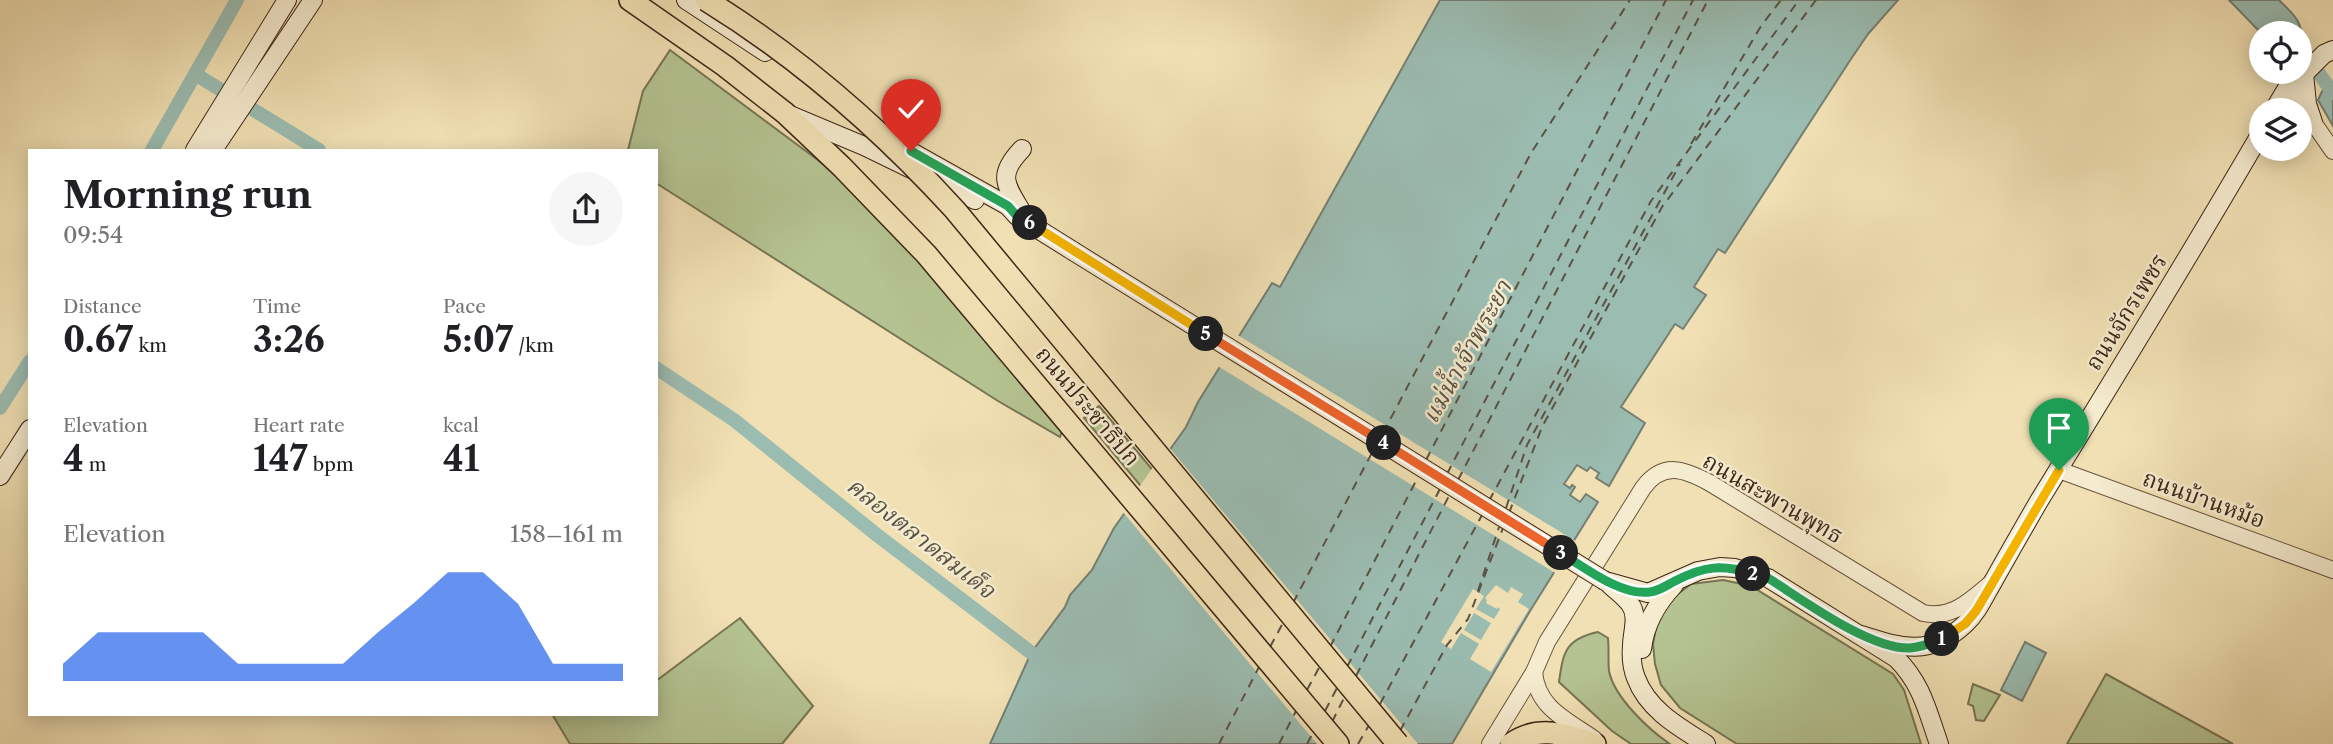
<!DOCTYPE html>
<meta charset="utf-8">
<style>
:root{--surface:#fff;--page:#f6f6f6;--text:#202124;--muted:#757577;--accent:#2563eb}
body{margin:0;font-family:"Libre Caslon Text","Noto Serif Thai",serif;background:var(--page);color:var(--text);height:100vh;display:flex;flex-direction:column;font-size:26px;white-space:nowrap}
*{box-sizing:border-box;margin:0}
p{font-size:23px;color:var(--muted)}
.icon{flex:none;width:38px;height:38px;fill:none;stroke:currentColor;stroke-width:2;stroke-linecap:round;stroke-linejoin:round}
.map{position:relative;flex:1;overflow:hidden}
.side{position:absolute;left:28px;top:149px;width:630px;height:567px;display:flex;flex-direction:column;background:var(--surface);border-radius:0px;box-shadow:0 4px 18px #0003}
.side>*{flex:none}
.tools{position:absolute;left:2249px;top:21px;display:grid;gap:14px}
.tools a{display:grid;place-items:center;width:63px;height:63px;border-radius:50%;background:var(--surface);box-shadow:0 4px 18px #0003;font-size:35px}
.pin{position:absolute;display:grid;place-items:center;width:60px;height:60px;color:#fff;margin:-72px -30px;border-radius:50% 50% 50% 0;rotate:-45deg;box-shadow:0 0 7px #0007}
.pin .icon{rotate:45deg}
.km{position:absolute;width:35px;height:35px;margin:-18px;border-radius:50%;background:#222;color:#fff;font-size:19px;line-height:35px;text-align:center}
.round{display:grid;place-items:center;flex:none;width:74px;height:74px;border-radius:37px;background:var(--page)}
.head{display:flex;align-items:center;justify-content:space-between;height:119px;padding:0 35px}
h1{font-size:38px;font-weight:800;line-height:52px}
.figures{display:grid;grid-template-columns:repeat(3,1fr);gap:10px;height:119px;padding:7px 35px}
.figures div{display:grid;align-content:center}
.figures b{font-size:35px;font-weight:800}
.figures small{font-size:19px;font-weight:400}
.figures p{font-size:19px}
.chart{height:196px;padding:14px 35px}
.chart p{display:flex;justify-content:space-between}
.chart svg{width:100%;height:126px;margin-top:7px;fill:var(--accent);opacity:.7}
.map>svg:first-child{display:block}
.green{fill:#b4c391;stroke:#787453;stroke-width:2}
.water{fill:#9bbcb1;stroke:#757f73;stroke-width:2}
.pier{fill:#f0e0b3;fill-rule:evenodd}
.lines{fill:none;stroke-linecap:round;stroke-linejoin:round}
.canal{stroke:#9bbcb1;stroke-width:14}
.ferry{stroke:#595244;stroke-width:2;stroke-dasharray:9 7;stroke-linecap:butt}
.tertiary-casing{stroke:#6a533c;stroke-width:18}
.secondary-casing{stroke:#3d2415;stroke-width:20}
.primary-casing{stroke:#3d2415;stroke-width:24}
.tertiary{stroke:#f5ebce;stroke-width:16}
.secondary{stroke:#f5ebce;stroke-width:18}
.primary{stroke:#f0e0b3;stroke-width:21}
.secondary-bridge-casing{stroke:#3d2415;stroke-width:20;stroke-linecap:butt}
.primary-bridge-casing{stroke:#3d2415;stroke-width:24;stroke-linecap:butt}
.secondary-bridge{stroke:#f5ebce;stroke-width:18}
.primary-bridge{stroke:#f0e0b3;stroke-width:21}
.split-1-casing{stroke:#fff;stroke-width:14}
.split-2-casing{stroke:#fff;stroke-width:14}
.split-3-casing{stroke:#fff;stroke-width:14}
.split-4-casing{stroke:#fff;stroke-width:14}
.split-5-casing{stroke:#fff;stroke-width:14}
.split-6-casing{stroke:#fff;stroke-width:14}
.split-7-casing{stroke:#fff;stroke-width:14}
.split-1{stroke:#f5b400;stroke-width:9}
.split-2{stroke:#22a559;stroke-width:9}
.split-3{stroke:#22a559;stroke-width:9}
.split-4{stroke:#f0652b;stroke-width:9}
.split-5{stroke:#f0652b;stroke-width:9}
.split-6{stroke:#f5b400;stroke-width:9}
.split-7{stroke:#22a559;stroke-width:9}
.labels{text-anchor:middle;stroke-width:5;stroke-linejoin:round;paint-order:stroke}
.street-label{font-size:23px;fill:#3d2415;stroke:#f5ebce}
.water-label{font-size:24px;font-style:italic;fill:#595244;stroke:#f5ebce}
</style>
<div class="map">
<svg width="2333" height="744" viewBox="0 0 2333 744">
<rect width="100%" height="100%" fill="#f0e0b3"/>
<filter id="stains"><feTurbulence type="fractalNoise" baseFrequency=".00286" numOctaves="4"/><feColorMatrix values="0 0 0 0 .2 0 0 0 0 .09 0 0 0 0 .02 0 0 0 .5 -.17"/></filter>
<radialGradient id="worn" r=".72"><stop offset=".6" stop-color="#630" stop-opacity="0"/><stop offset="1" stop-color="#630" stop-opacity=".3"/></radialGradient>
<g class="green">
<path d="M670,50L834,172L918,255L1063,428L1060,437L998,401L656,183V150H628L643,91Z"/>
<path d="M1099,406L1382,744H1356L1084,418Z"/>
<path d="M1723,580L1751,586L1893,674L1904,690L1921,744H1737L1680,708L1661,685L1655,664L1653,644L1657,623L1670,600L1691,584Z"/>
<path d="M740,618L813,706L782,744H570L552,714H656V681Z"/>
<path d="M1598,632L1608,638C1609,649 1608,661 1609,671C1614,697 1649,730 1670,744H1631L1612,731L1559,682C1563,653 1565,639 1598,632Z"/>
<path d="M2106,674L2233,744H2067Z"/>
<path d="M1973,684L2000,695L1984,721L1976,720L1973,706L1968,704Z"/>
</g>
<g class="water">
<path d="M1440,0H1898L1868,34L1851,59L1725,253L1718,249L1694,287L1706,295L1683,329L1675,324L1621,407L1645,423L1609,486L1596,478L1599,473L1590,467L1587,471L1577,465L1564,484L1570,488L1572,485L1575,487L1570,495L1580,502L1586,494L1598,502L1530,611L1452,744H990L1031,653L1065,607L1070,595L1092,570L1114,528L1186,427L1198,402L1272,283L1280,287Z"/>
<path d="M2229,0H2279C2292,13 2305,23 2300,42V33H2261Z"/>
<path d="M2333,84V126L2318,100C2322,92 2323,85 2333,84Z"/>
<path d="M2025,642L2046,653L2022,701L2001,690Z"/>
</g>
<g class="pier">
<path d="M1236,334L1577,542L1557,574L1216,365Z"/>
<path d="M1168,446L1418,744H1317L1122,511Z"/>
<path d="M1496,585L1508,593L1511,587L1523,594L1518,602L1529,609L1491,672L1470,659L1479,644L1461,633L1451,649L1441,642L1473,589L1484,596L1476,609L1494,619L1500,609L1498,607L1497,609L1486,603L1487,600L1485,598ZM1474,613L1491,623L1481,640L1464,630Z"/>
</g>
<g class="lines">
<g class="canal">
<path d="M2300,47L2333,93"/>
<path d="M195,74L319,150"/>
<path d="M152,150L237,0"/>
<path d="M656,368L734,420L877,535L1046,664"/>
<path d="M0,408L30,361"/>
</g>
<g class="ferry">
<path d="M1691,144L1761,26L1781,0"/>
<path d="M1383,433L1531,153L1630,0"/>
<path d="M1426,460L1666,0"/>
<path d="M1447,474L1693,0"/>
<path d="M1458,480L1708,0"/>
<path d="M1489,501L1651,201L1799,0"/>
<path d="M1506,508L1527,445L1680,164"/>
<path d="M1509,513L1542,427L1662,207L1816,0"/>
<path d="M1478,591L1499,527"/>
<path d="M1293,603L1375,447"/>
<path d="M1270,647L1284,621"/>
<path d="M1330,647L1419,475"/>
<path d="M1347,667L1440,489"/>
<path d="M1356,676L1450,494"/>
<path d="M1307,690L1321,664"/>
<path d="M1380,704L1482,515"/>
<path d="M1325,711L1337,688"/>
<path d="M1332,722L1345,696"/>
<path d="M1400,731L1447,645L1468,619L1503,528"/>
<path d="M1219,744L1259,667"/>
<path d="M1279,744L1296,711"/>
<path d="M1307,744L1314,731"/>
<path d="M1358,744L1369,725"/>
</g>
<g class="tertiary-casing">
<g id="tertiary">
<path d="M2292,80L2299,102L2333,151"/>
<path d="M2059,470L2333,570"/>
<path d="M1534,672C1537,708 1567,720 1594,739"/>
<path d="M1490,744L1534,672L1547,642L1643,488C1663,461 1684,469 1710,483L1923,613C1951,619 1969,602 1990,584"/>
</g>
</g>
<g class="secondary-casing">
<g id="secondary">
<path d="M686,0L765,52"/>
<path d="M2304,74L2307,104L2313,122"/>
<path d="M2274,110L2292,80L2304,74L2324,54L2333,50"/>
<path d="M790,115L864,146L975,200"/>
<path d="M894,142L1008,206L1017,216L1073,251"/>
<path d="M195,150L287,0"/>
<path d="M213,150L313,0"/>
<path d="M1022,212C1005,184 997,175 1022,149"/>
<path d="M0,476L30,429"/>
<path d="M1605,581L1648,593L1698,571L1720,567L1735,568L1768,578L1896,658C1922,684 1927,710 1939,744"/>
<path d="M1610,585C1617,591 1625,597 1630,604C1639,616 1632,632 1632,646C1631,657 1632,668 1636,678C1648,710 1679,727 1706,744"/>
<path d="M1861,635C1902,648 1930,657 1965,624C1978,612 1985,595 1994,580C2009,553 2024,527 2039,501C2114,379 2189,257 2261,133"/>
<path d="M1642,649C1645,623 1657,603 1674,585"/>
</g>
</g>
<g class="primary-casing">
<g id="primary">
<path d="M630,0L725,66L785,113L842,167L926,254L1338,744"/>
<path d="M1511,744C1539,724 1566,735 1595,744"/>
</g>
</g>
<use href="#tertiary" class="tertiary"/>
<use href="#secondary" class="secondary"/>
<use href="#primary" class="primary"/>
<g class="secondary-bridge-casing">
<path id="secondary-bridge" d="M1073,251L1605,581"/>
</g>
<g class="primary-bridge-casing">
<path id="primary-bridge" d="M706,0C800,58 881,129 955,210L1398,744"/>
</g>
<use href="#secondary-bridge" class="secondary-bridge"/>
<use href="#primary-bridge" class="primary-bridge"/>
</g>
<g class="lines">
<g class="split-1-casing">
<path id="split-1" d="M1942,639L1965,624L1976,611L2059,470"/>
</g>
<g class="split-2-casing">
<path id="split-2" d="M1753,574L1768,578C1803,600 1869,649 1910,648C1921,647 1932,643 1942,639"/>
</g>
<g class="split-3-casing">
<path id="split-3" d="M1561,553C1584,567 1621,596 1650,592C1659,591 1667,585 1675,581C1704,566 1722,564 1753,574"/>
</g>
<g class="split-4-casing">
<path id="split-4" d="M1384,443L1561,553"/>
</g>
<g class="split-5-casing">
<path id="split-5" d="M1206,334L1384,443"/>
</g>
<g class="split-6-casing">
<path id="split-6" d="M1030,223L1206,334"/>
</g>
<g class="split-7-casing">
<path id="split-7" d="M911,151L1008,206L1017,216L1030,223"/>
</g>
<use href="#split-1" class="split-1"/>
<use href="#split-2" class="split-2"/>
<use href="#split-3" class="split-3"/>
<use href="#split-4" class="split-4"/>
<use href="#split-5" class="split-5"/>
<use href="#split-6" class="split-6"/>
<use href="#split-7" class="split-7"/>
</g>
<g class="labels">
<g class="street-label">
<text transform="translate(2126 312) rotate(-58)" y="8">ถนนจักรเพชร</text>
<text transform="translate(1088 406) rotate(50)" y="8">ถนนประชาธิปก</text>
<text transform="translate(1773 498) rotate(30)" y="8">ถนนสะพานพุทธ</text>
<text transform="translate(2204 499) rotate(20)" y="8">ถนนบ้านหม้อ</text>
</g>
<g class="water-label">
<text transform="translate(1467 352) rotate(-61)" y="8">แม่น้ำเจ้าพระยา</text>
<text transform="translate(921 538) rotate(38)" y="8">คลองตลาดสมเด็จ</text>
</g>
</g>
<rect width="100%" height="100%" filter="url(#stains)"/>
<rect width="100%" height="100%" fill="url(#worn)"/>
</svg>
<div class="tools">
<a><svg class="icon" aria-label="locate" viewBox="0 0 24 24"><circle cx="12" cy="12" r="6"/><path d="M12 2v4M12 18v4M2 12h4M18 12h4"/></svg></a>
<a><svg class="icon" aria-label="layers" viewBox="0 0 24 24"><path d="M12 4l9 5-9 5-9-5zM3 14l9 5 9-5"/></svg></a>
</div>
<div class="pin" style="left:2059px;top:470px;background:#1e9e55"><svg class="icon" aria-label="arrive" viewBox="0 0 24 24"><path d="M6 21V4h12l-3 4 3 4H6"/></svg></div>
<div class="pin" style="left:911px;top:151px;background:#d93025"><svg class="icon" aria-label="check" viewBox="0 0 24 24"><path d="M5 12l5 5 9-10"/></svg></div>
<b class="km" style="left:1942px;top:639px">1</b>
<b class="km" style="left:1753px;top:574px">2</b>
<b class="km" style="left:1561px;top:553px">3</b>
<b class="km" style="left:1384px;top:443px">4</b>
<b class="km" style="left:1206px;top:334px">5</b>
<b class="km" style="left:1030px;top:223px">6</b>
<section class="side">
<div class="head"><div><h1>Morning run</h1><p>09:54</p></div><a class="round"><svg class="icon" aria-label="share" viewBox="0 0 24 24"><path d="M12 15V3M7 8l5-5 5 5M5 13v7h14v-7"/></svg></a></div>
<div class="figures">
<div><p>Distance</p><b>0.67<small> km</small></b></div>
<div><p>Time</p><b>3:26</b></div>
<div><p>Pace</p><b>5:07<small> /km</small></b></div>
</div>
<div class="figures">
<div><p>Elevation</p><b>4<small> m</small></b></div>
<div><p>Heart rate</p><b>147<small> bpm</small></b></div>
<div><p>kcal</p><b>41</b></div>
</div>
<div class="chart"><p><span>Elevation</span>158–161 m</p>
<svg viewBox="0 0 160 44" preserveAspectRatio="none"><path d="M0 44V38L10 27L20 27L30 27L40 27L50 38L60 38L70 38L80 38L90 27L100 17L110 6L120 6L130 17L140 38L150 38L160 38V44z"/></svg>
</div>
</section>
</div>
